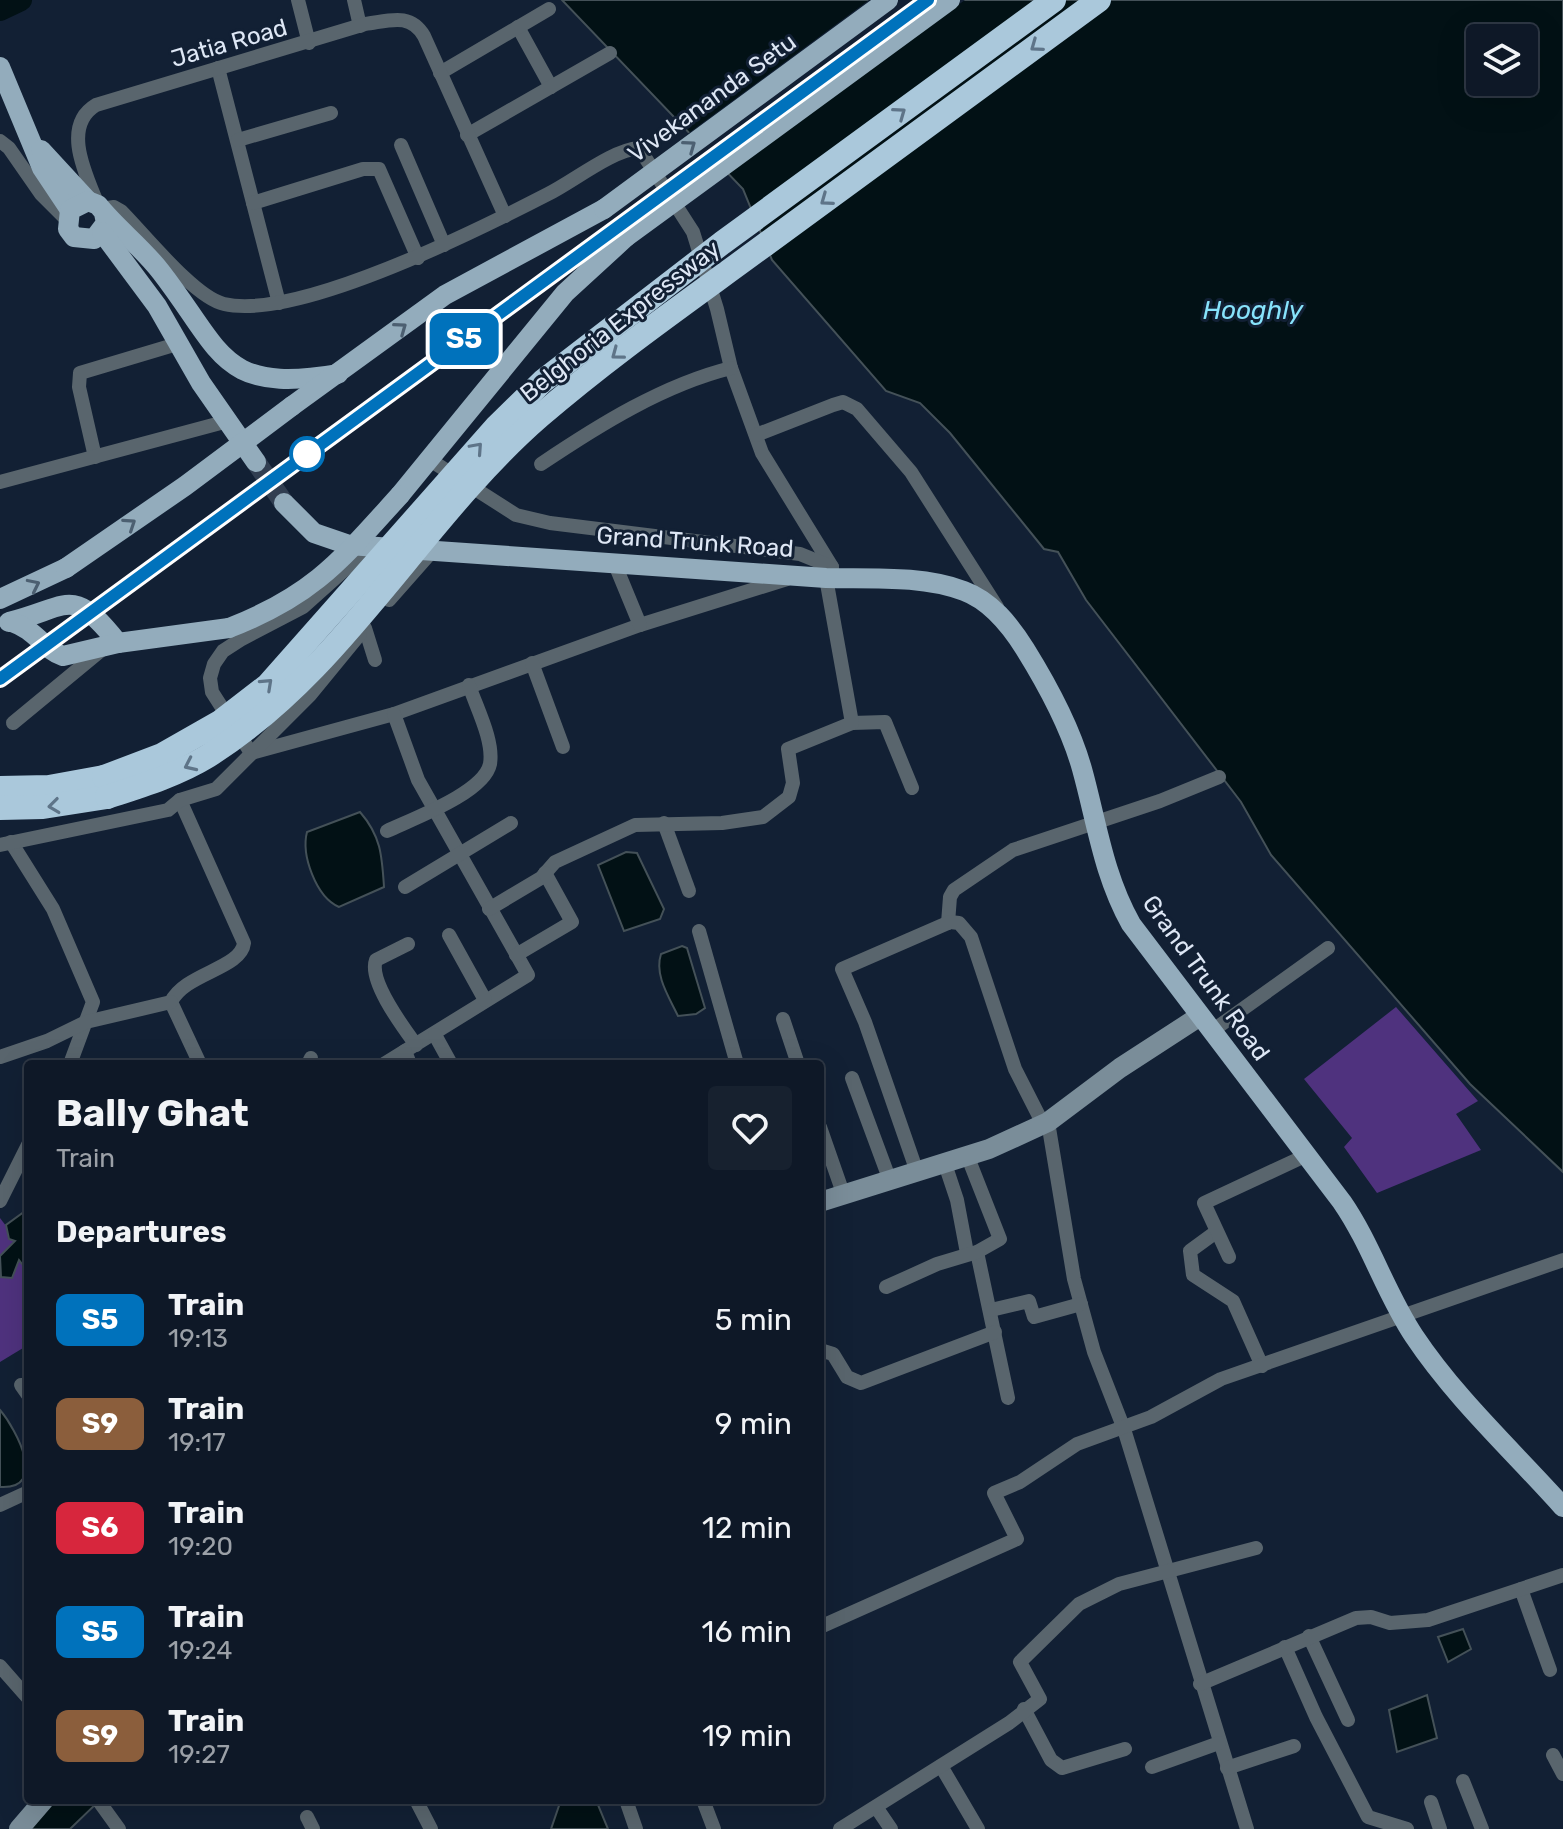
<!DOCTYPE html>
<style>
body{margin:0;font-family:Rubik,sans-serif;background:#17212f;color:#f1f3f6;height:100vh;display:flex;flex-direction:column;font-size:30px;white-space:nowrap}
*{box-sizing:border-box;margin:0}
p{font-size:26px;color:#9ba0a7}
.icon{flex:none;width:44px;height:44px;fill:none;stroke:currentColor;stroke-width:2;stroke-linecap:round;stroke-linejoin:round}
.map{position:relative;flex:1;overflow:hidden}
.side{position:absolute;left:24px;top:1060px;width:800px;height:744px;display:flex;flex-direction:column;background:#0e1827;border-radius:8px;box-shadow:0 8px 32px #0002,0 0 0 2px #2e3744}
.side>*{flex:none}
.badge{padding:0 16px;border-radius:12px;font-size:28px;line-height:52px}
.controls{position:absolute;left:1466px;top:24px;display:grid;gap:16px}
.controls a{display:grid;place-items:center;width:72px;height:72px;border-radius:8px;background:#0e1827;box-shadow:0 8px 32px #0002,0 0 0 2px #2e3744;font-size:40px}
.map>.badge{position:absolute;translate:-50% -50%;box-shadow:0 0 0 4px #fff}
h2{padding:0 32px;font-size:30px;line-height:72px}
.round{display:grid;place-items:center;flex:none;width:84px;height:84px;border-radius:8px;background:#17212f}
.summary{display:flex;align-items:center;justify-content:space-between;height:136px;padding:0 32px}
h1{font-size:38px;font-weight:700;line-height:60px}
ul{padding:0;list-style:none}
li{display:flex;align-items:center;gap:24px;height:104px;padding:0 32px}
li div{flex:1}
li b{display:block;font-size:30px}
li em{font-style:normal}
li .badge{min-width:88px;font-weight:700;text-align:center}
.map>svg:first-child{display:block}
.green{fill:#4f327e}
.water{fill:#021115;stroke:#445158;stroke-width:2;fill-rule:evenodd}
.pier{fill:#122034}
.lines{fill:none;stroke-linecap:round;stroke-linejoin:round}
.river{stroke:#021115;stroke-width:22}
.primary-tunnel{stroke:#313e51;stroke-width:20;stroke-dasharray:20 10;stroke-linecap:butt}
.street{stroke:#59656d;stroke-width:14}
.secondary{stroke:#7a8d99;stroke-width:20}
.primary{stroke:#93acbc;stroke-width:20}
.highway{stroke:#aac8db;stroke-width:24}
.rail-casing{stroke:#b2bccc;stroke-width:7}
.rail{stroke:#122034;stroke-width:4;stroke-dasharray:12;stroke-linecap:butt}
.primary-bridge{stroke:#93acbc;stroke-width:20}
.highway-bridge{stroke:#aac8db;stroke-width:24}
.oneway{stroke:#5e7488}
.oneway2{stroke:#4c5f71}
.line-casing{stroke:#fff;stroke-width:18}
.line{stroke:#0072bc;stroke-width:12}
.stop-dot{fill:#fff;stroke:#0072bc;stroke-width:4}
.labels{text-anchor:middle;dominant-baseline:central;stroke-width:6;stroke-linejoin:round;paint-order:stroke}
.street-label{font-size:24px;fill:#dee7f5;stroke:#122034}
.water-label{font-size:26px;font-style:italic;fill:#87e3fb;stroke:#122034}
</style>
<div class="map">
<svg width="1563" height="1829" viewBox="0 0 1563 1829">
<rect width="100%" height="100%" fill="#122034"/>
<!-- green -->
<g class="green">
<polygon points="1396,1007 1478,1101 1456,1114 1481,1150 1377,1193 1344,1147 1352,1138 1304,1079"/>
<polygon points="0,1218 28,1255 28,1345 0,1362"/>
</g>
<!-- water -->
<g class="water">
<path d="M562 0H1563V1172L1470 1084 1271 855 1241 802 1086 600 1058 552 1044 549 950 433 920 403 886 391 772 260 743 189ZM1480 38H1524V82H1480Z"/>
<path d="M360 812C381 836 382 856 384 887L339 907C316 897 301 855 307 832Z"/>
<polygon points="626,852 637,853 664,909 660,919 624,931 598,865"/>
<path d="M682 946 687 948 705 1008 696 1014 678 1016C669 997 654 975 661 954Z"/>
<polygon points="28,1209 28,1272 19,1260 12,1278 1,1277 0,1256 15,1241 9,1239 6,1225"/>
<path d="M0 1410C16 1429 49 1490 0 1487Z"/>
<polygon points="1463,1629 1471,1649 1448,1662 1438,1637"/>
<polygon points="1427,1695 1437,1738 1397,1752 1389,1710"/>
<polygon points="51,1800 95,1800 98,1802 70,1829 26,1829"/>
<polygon points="561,1800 596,1800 608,1829 551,1829"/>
</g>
<!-- pier -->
<polygon class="pier" points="869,0 965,0 725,176 686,135"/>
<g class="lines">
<!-- river -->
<polyline class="river" points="0,10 21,0"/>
<!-- primary-tunnel -->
<polyline class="primary-tunnel" points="256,462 284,503"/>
<!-- street -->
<g class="street">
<polyline points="298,0 309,43"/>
<polyline points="354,0 360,26"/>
<polyline points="518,27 551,87"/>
<polyline points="218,68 279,303"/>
<polyline points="440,73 549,9"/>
<polyline points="467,135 610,53"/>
<polyline points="238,140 331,113"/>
<polyline points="0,141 9,148 41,194 66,219"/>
<polyline points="401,145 444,245"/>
<polyline points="253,203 363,169 379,169 418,258"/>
<path d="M98 205C86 175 61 126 96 105L365 24C389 21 410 12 424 36L505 216"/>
<path d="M101 209 114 207 121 211C144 234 195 298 224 304 297 321 480 229 548 194 574 181 612 150 639 148L693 232 717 309 731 368 762 453 832 567"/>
<polyline points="756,435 833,405 843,402 857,409 911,472 997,607"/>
<polyline points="95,457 79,387 80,373 177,344"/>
<polyline points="430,460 516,515 550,523 800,554 832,567"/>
<path d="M541 464C599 425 663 385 731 368"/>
<polyline points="0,482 228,421"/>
<polyline points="370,547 303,607 240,640 223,651 214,664 210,678 212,692 251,753 394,714 640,625 787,579"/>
<polyline points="614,562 640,625"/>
<polyline points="389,600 434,549"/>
<polyline points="365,628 375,660"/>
<polyline points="532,663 563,747"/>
<polyline points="394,714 418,780 528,975 405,1051 410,1064"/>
<polyline points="13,723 105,647"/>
<polyline points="852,723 885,722 912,788"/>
<path d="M180 800 244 943C241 969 185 973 171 1002L200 1064"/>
<polyline points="664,823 689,891"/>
<path d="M387 831C412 819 484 793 490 764 494 740 476 707 469 685"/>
<polyline points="11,842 53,909 93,1002 70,1064"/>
<polyline points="0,845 168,810 180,800 216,789 310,695 360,634"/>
<polyline points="405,887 511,823"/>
<polyline points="489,909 541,878 555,862 635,825 722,823 763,817 789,797 793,783 788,749 852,723 826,578"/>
<polyline points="948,923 950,897 954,890 1013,850 1160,801 1219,777"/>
<polyline points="699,931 737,1064"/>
<polyline points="449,935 485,1000"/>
<path d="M408 944 376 960C368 981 403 1027 416 1045"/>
<polyline points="516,955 572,922 545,873"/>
<polyline points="783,1019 798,1064"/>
<polyline points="1212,1031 1328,948"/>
<polyline points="435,1035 451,1064"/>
<polyline points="0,1057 47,1041 86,1022 171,1002"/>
<polyline points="308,1064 311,1058"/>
<polyline points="384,1064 405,1051"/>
<polyline points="852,1078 889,1178"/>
<polyline points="1048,1122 1074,1279 1094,1352 1124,1429 1247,1829"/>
<polyline points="820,1127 843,1193"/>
<polyline points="944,1161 957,1200 967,1253"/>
<polyline points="916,1169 865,1022 842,969 950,922 959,923 971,937 1015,1069 1043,1124"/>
<polyline points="0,1201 28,1145"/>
<polyline points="1216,1232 1190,1251 1193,1275 1233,1301 1262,1366"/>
<polyline points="977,1252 1008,1398"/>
<polyline points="1229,1257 1204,1203 1307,1155"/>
<polyline points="886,1287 937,1264 977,1252 1000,1239 967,1155"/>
<polyline points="991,1310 1029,1301 1034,1317 1081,1304"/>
<polyline points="820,1350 833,1354 847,1377 861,1383 995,1332"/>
<polyline points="21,1385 28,1395"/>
<polyline points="0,1505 28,1492"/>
<polyline points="1521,1589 1550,1670"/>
<polyline points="820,1627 1017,1539 994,1493 1020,1482 1077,1444 1151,1417 1221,1379 1563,1260"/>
<polyline points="1309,1636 1348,1720"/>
<polyline points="1285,1647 1316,1717 1368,1817 1407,1829"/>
<polyline points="0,1666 28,1698"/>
<polyline points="1200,1684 1356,1618 1371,1617 1390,1623 1428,1620 1563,1575"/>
<polyline points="1024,1709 1051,1760 1062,1768 1125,1749"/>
<polyline points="1553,1755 1563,1774"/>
<polyline points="941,1766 978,1829"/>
<polyline points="1152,1767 1219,1743"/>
<polyline points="1227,1768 1294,1746"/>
<polyline points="1463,1781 1482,1829"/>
<polyline points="98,1800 119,1829"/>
<polyline points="416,1800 431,1829"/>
<polyline points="626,1800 636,1829"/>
<polyline points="703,1800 714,1829"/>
<polyline points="1431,1802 1440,1829"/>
<polyline points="876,1807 891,1829"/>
<polyline points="307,1817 313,1829"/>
<polyline points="840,1829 1009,1723 1040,1699 1020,1662 1079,1604 1119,1584 1256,1548"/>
</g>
<!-- secondary -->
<g class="secondary">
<polyline points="820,1202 989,1149 1048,1122 1120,1068 1200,1016"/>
<polyline points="19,1829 44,1800"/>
</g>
<!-- primary -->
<g class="primary">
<polyline points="0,67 42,168 70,210"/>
<polyline points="41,150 88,201"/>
<path d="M104 213 106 223 94 239 74 237 68 229 70 210 88 201 98 205C117 229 142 247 161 272 223 352 220 394 338 374"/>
<polyline points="102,232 157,306 201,383 256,462"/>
<polyline points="292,406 445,295 604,209"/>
<polyline points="400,495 565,293 626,237"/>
<path d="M284 503 314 533 349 545 826 578C870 579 922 575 964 591 991 601 1010 625 1025 649 1048 686 1070 726 1082 769 1097 823 1103 874 1131 924L1342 1202C1371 1244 1386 1294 1414 1336 1456 1399 1513 1451 1563 1507"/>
<polyline points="0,599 66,568"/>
<path d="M9 622C70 607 71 584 118 643"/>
<path d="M12 622C36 630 43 649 63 656L118 643 229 628"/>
</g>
<!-- highway -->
<g class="highway">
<polyline points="0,788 49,787 104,777"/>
<polyline points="0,808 43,807 107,797"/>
</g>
<defs>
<polyline id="rail" points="0,679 928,0"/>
</defs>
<!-- rail casing -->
<use href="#rail" class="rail-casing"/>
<!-- rail -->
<use href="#rail" class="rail"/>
<!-- primary-bridge -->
<g class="primary-bridge">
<polyline points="604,209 888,0"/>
<polyline points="626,237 950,0"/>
<polyline points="66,568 185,486 292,406"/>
<path d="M229 628C314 595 341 560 400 495"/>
</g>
<!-- highway-bridge -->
<g class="highway-bridge">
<polyline points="104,777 162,755 220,722 268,685 497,426 543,381 722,243 1054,0"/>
<path d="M107 797C141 786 177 775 208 756 345 670 420 520 540 416 612 354 690 300 766 244 877 163 988 81 1099 0"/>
</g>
</g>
<!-- one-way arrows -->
<defs><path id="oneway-chevron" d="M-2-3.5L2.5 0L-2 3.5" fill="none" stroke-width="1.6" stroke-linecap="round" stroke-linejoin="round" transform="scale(2)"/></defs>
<g class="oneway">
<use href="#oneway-chevron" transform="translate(1036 46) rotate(144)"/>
<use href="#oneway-chevron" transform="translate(900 113) rotate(-36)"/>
<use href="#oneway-chevron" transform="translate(826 200) rotate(144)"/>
<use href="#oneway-chevron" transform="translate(617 354) rotate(143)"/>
<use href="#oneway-chevron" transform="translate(477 448) rotate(-48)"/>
<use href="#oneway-chevron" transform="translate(267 684) rotate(-43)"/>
<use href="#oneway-chevron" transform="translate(190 765) rotate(155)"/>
<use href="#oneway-chevron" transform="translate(54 806) rotate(173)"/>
</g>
<g class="oneway2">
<use href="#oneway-chevron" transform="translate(690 146) rotate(-36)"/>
<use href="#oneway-chevron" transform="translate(401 328) rotate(-36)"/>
<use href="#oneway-chevron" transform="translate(130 524) rotate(-34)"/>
<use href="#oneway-chevron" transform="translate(34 585) rotate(-26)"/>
</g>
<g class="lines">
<defs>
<polyline id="line" points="0,679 928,0"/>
</defs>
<!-- line casing -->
<use href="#line" class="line-casing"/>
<!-- line -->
<use href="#line" class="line"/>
</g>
<!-- markers -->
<circle class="stop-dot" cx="307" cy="454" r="16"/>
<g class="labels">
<!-- street labels -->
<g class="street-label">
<text transform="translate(229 43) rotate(-16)">Jatia Road</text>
<text transform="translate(712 98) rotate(-36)">Vivekananda Setu</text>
<text transform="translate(620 321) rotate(-38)">Belghoria Expressway</text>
<text transform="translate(695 542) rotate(4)">Grand Trunk Road</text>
<text transform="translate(1206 978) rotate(54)">Grand Trunk Road</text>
</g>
<!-- water labels -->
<g class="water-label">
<text x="1253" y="310">Hooghly</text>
</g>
</g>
</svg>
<div class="controls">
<a><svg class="icon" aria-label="layers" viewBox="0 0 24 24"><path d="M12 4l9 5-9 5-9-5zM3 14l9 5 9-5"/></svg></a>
</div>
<b class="badge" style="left:464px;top:339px;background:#0072bc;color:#fff">S5</b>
<section class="side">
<div class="summary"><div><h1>Bally Ghat</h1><p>Train</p></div><a class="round"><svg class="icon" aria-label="heart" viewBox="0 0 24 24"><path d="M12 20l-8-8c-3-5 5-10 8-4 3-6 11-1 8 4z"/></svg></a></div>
<h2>Departures</h2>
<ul>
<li><span class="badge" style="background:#0072bc;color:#fff">S5</span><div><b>Train</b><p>19:13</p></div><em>5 min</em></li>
<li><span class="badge" style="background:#8b5e3c;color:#fff">S9</span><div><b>Train</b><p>19:17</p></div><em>9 min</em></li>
<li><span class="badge" style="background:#d7263d;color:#fff">S6</span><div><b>Train</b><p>19:20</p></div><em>12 min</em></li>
<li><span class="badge" style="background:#0072bc;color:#fff">S5</span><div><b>Train</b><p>19:24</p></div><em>16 min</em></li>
<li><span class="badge" style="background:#8b5e3c;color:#fff">S9</span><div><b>Train</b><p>19:27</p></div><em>19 min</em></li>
</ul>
</section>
</div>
